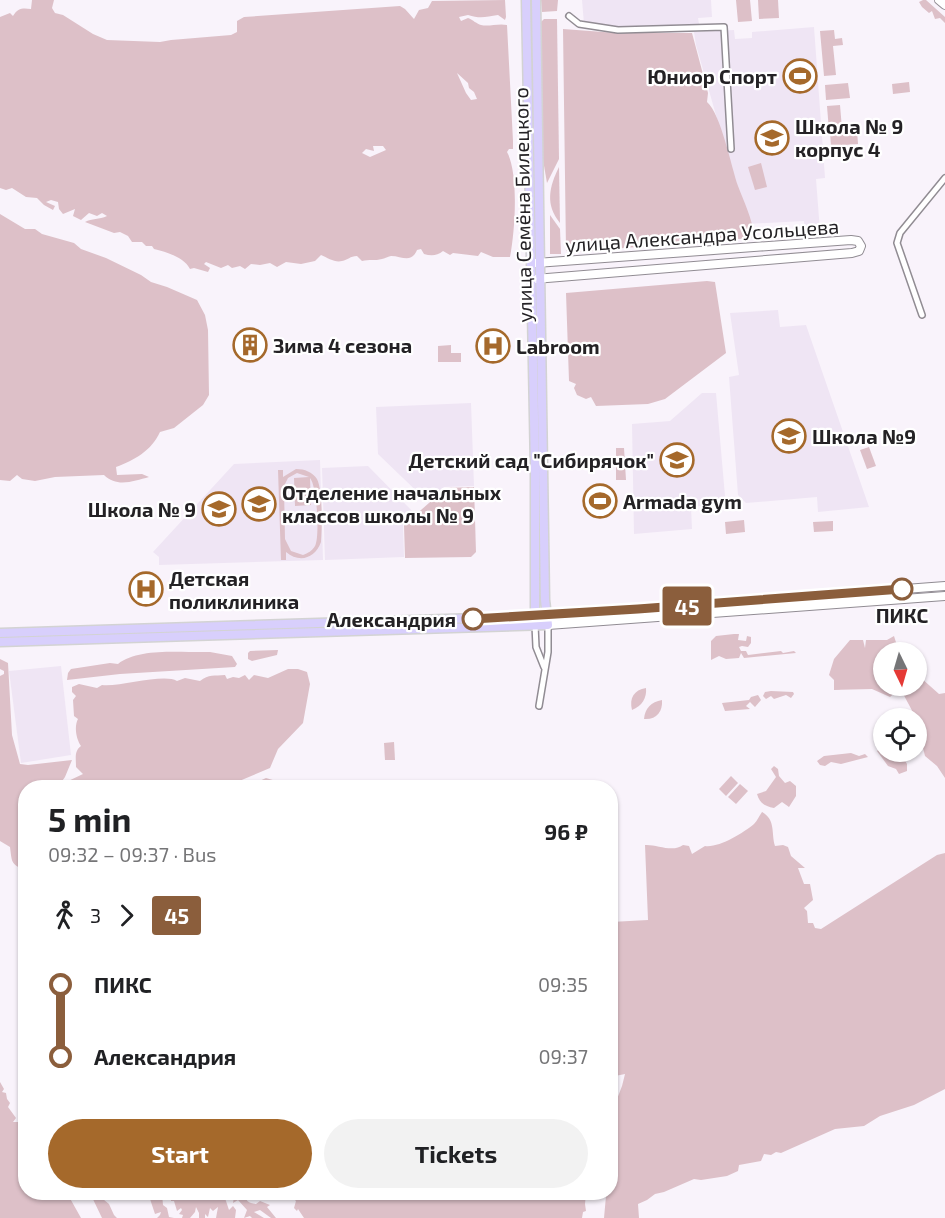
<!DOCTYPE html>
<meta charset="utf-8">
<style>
body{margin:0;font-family:"Exo 2",sans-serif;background:#f2f2f2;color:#202124;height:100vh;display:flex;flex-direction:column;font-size:22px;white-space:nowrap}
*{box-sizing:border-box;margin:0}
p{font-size:20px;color:#757577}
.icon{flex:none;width:33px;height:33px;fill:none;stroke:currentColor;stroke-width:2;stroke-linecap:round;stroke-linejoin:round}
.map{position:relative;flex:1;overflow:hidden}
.panel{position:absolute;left:18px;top:780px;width:600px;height:420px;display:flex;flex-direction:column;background:#fff;border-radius:24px;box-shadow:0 2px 4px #0004}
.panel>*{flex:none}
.badge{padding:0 12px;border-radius:4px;font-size:21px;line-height:39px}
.needle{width:39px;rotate:175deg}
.controls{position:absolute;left:873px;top:642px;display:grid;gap:12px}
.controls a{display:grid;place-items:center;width:54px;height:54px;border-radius:50%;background:#fff;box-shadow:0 2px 4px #0004;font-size:30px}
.map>.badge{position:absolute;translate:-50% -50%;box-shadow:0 0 0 3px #fff}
.legs{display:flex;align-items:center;gap:9px;height:66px;padding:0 30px;font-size:20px}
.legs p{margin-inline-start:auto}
.head{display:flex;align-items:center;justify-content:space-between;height:102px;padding:0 30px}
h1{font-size:33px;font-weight:700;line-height:45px}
.button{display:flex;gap:12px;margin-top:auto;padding:12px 30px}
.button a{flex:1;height:69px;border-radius:36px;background:#a5692b;color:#fff;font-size:24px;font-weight:700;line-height:69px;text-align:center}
.button a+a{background:#f2f2f2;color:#202124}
ul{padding:0 30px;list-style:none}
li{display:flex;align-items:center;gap:21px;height:72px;font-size:22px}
li i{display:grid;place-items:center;width:9px;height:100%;margin:0 8px;background:currentColor}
li i::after{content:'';width:15px;height:15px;margin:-8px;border:4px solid;border-radius:50%;background:#fff}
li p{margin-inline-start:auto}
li:first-child i{background:linear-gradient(#0000 50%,currentColor 0)}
li:last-child i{background:linear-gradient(currentColor 50%,#0000 0)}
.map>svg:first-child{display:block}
.built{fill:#efe5f4}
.green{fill:#ddc0c8;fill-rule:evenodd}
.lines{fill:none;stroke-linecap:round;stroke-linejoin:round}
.street-casing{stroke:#918c93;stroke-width:8}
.secondary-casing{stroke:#918c93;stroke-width:10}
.primary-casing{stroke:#d3d3d3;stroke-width:11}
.street{stroke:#fff;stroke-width:5}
.secondary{stroke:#fff;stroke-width:8}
.primary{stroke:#d8cffc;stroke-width:8}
.line-1-casing{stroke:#fff;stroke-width:14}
.line-1{stroke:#8b5e3c;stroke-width:9}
.stop-1-dot{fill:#fff;stroke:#8b5e3c;stroke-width:3}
.labels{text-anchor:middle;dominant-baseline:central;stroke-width:4.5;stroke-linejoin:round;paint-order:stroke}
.poi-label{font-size:20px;font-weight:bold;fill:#242225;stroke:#fff;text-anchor:start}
.street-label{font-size:20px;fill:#242225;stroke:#fff}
.stop-label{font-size:20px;font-weight:bold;fill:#242225;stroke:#fff}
</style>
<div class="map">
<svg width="945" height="1218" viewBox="0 0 945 1218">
<rect width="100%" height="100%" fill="#f9f3fb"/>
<!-- built -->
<g class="built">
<polygon points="582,0 711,0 712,17 698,18 699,24 696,24 616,27 584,24"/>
<polygon points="814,27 825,178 816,179 820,231 805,233 804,221 747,224 696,45 694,32 734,30 735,39 752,38 752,32"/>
<polygon points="778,310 780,327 806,325 869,507 818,512 817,497 746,503 738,495 729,377 739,375 730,313"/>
<polygon points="702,393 716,393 725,496 718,504 691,507 692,529 634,534 632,424 670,421"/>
<polygon points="471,403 474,486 444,487 428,502 378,454 376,407"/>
<polygon points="320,460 323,560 159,565 159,557 153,552 234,464"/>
<polygon points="368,466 415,514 403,525 404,557 325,560 322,468"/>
<polygon points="61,666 71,755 21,763 9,671"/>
</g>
<!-- green -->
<g class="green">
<path d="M32 0H54L52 8 55 13 63 15 93 34 107 40 160 42 171 40 231 35 237 32V21L244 17 400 6 405 9 414 19 419 10 428 8 432 1 505 0 506 17 505 20 498 15C486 17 480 19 468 15L459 17 461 21 468 18C473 20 477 24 481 25 489 27 498 23 507 25L513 141V149H509L507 152C519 174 515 232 510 257H493L481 252 478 256 453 253 450 255 443 251C437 256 431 256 424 254L421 249 417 250C411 264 402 256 391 256 389 256 384 259 382 259 375 261 369 259 362 261L357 256C350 256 348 260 342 261 335 263 328 258 321 255L315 261 301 264 286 262 277 267 270 263 260 265 251 264 245 269 240 266 232 268 228 265 221 268 206 262 204 264 210 268 208 272 194 268 190 269C184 257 166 252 154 249L152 246H146L142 242H132L128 236 120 232 114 233 85 222C92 218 99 220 107 216L102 213 97 216 89 213 81 220 73 216 75 209 63 214 59 209 58 202 51 200 46 202 55 206 53 210 44 205 37 198 26 197 12 188 6 190 0 188V17L10 13 13 16C18 8 22 8 31 9ZM457 73 468 83 469 88 474 92 477 99 471 100 466 93ZM373 146H383L386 150 370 157 362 153 366 149 374 151Z"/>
<polygon points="541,0 558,0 557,11 542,12"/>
<polygon points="736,0 750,0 752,21 738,22"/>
<polygon points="758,0 778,0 779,18 759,19"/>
<polygon points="923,0 926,0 945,17 945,23 940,18 935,19 932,11 929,13 922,7 919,2"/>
<polygon points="544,19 557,19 559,159 547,183 542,154 541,22"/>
<path d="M563 29 617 33H692L708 93 707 102C721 114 731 166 738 186 744 202 752 218 754 235L751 238 574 252 566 251Z"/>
<polygon points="834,30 835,39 842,38 843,45 833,46 836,75 824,76 820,31"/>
<polygon points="909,82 910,92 893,94 892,84"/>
<polygon points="848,83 850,98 826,100 825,85"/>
<polygon points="840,105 842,129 829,131 827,106"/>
<polygon points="857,130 858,144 831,146 830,132"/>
<polygon points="761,163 767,187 755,190 748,167"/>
<path d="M559 167 560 223C545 205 549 187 559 167Z"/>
<path d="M0 214 25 229H35L42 234 74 243 81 249 106 258 141 275 151 282 167 287 197 300 205 315 208 330 209 395 203 405 174 428 160 432C151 451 135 460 116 467L117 475 142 474 149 477C134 481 117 488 104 475L55 477 35 481 22 479 17 475 10 481 0 480Z"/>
<polygon points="550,215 560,229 561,254 550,254"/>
<polygon points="707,281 715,282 726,353 665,399 648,404 596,406 591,397 586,399 577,395 574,388 576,384 569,381 566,293"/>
<polygon points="451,345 451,353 461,353 461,362 438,362 438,346"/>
<polygon points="869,447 876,466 867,469 860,450"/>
<polygon points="616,448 624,448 626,480 616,480"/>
<path d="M296 469C305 469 312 472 317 479 323 491 322 529 321 542 315 559 299 563 286 552V560H281L278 470H283V477ZM297 473 309 477 294 478 295 506 311 505 310 478C317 486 320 537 315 546 312 551 308 553 303 555L291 551 285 539 284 486 288 478Z"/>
<polygon points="474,487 476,552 471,557 405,558 404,525 446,488"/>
<polygon points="744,520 745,532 726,534 725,522"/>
<polygon points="833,521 833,531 814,532 813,522"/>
<polygon points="734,634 739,634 738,640 746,641 747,636 751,637 751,643 748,647 742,646 739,647 741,651 746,651 748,655 781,651 783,653 794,651 796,653 744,658 741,653 739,658 726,659 719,656 711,660 711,641 716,636"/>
<polygon points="894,636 899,652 884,652 884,686 916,686 917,679 921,678 939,694 945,693 945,778 937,766 925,756 923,748 917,744 916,718 900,688 890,697 872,689 830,690 834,690 834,680 829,675 834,659 850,640 863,640 865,648 866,640 887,640"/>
<polygon points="278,650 277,655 252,661 248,659 248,653 250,651"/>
<path d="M210 652 232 656 237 664 235 667 120 674 67 680 68 673 71 669 110 663 118 664C139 647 183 653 210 652Z"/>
<path d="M0 659 8 663 12 735 20 764 28 765 72 760 65 777 60 784 42 782 39 787 26 788 25 870C11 864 12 863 10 847L0 841V676L4 674V671L0 669Z"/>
<path d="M288 669H298L307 672 310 684 303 723 278 749 270 768 225 787H63L64 783 83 774 76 767C76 758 74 751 81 746 76 739 74 726 78 719L74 716 73 700 76 696 72 692V687L79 684 97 688 102 685C121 687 164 673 177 681L185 678 200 681C209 674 214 676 225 675L227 679 233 677 239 678 245 675 249 680 254 675 268 678Z"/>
<path d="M646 688C647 698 642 706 632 710 629 698 634 690 646 688Z"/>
<polygon points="771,691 793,692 794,694 791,698 786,695 774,699 771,696 766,699 763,696 765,692"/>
<polygon points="758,695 761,700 755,707 750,702 746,706 750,709 725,711 722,703 749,700 751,697"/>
<path d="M662 700C663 712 656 720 644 719 645 708 651 702 662 700Z"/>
<polygon points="394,742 395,760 385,760 384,743"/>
<polygon points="883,745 884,752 905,752 903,757 907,764 907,771 899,774 896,769 888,766 877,751"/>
<polygon points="851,753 859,756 865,754 868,757 841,764 831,762 825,766 820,765 817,761 824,756"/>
<path d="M774 766 778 769 779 776 785 783 790 781 796 786V796L789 807 782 802 774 808C765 806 760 804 757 794L766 791 776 777 771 769Z"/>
<polygon points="731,776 738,783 726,796 719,789"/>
<polygon points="266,778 276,781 283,787 246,787"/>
<polygon points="740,784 748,791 736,804 728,797"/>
<path d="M762 812C776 820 771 833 775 846L783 845 788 847 791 856 805 868H798L804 884H810L813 900 804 908 807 911 808 923H813L815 928 821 929 937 855 945 853V1089L914 1105 880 1116 864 1126 835 1129 781 1153 776 1152 771 1155 764 1154 761 1161 739 1165 738 1171 727 1176 701 1180 694 1179 664 1192 655 1194 647 1200 638 1204 639 1218H604L606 1196 612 1191 610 1190 611 1115 622 1086 625 1074 615 1076 611 1072V922L648 920 645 845C656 844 673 853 683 845L689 846 692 854 705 846C719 848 743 833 754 824 757 821 759 816 762 812Z"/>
<polygon points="0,1082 4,1089 2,1092 6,1093 7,1099 10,1103 8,1107 16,1118 13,1122 18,1122 25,1130 26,1192 67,1193 81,1218 0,1218"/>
<polygon points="189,1192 228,1193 225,1198 229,1210 233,1206 236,1210 235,1218 216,1218 218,1207 213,1211 210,1208 208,1217 205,1214 205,1218 199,1218 199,1213 196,1207 195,1212 190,1218 182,1218 183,1215 179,1214 182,1210 181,1208 177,1211 174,1201 171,1201 171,1193 182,1193 184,1195"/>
<polygon points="90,1193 99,1193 98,1195 109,1204 114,1215 117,1218 102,1218"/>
<polygon points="148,1193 152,1198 157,1199 160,1196 157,1193 162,1194 163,1205 167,1208 169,1217 174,1218 157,1218 160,1215 161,1212 155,1214"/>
<path d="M238 1193H244C246 1201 248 1203 256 1204L260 1201 270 1205 267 1207 276 1218H271L260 1210 254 1212 264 1218H252L250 1216 244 1218 247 1210 238 1200 233 1203 234 1196Z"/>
<polygon points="279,1193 586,1193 585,1204 586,1211 583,1212 582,1218 304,1218 298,1209 297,1211 294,1208 296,1201 290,1195 284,1196"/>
</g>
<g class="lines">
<defs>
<g id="street">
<polyline points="569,16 579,24 618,30 724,27 731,149"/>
<polyline points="922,315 897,243 900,233 945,178"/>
<polyline points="535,625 536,647 544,667"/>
<polyline points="539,706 548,652 548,625"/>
</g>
<g id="secondary">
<polyline points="939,0 945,5"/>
<polyline points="535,279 852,253 859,251 861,246 858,241 851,240 536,263"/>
<polyline points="547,616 945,586"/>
<polyline points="548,625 945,596"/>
</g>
<g id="primary">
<polyline points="526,0 535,470 535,625"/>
<polyline points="0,633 540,616"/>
<polyline points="0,642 548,625 545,600 536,0"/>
</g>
</defs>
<!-- street casing -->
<use href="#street" class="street-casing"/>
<!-- secondary casing -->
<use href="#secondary" class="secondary-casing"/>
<!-- primary casing -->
<use href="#primary" class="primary-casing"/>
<!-- street -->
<use href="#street" class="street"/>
<!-- secondary -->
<use href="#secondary" class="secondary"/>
<!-- primary -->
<use href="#primary" class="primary"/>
</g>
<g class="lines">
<defs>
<polyline id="line-1" points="473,619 638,609 902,589"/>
</defs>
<!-- line-1 casing -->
<use href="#line-1" class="line-1-casing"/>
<!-- line-1 -->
<use href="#line-1" class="line-1"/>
</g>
<!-- icons -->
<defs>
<symbol id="stadium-ring" viewBox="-11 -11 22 22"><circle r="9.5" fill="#fff" stroke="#a5692b" stroke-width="1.5"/><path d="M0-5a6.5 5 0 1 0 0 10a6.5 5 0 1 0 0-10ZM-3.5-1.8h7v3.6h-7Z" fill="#a5692b"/></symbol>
<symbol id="school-ring" viewBox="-11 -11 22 22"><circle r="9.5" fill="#fff" stroke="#a5692b" stroke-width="1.5"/><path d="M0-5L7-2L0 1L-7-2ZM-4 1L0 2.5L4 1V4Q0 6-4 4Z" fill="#a5692b"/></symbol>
<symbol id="building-ring" viewBox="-11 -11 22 22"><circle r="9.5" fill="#fff" stroke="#a5692b" stroke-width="1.5"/><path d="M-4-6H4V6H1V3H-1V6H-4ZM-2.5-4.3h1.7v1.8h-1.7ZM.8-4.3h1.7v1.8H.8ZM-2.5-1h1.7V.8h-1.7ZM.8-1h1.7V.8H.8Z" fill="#a5692b"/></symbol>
<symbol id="hospital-ring" viewBox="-11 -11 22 22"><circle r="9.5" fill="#fff" stroke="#a5692b" stroke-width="1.5"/><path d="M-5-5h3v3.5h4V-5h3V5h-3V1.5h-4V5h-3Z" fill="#a5692b"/></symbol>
</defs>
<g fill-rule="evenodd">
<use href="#stadium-ring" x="781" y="57" width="38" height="38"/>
<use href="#school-ring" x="753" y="119" width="38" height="38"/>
<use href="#building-ring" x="231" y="326" width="38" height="38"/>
<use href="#hospital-ring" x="474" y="327" width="38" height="38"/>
<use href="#school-ring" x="770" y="417" width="38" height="38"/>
<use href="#school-ring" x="658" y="441" width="38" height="38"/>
<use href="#stadium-ring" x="581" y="482" width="38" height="38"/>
<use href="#school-ring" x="240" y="485" width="38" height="38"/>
<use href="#school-ring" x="200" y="490" width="38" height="38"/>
<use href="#hospital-ring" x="127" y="570" width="38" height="38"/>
</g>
<!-- markers -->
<g class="stop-1-dot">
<circle cx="902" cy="589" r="10"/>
<circle cx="473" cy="619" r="10"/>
</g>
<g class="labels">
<!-- poi labels -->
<g class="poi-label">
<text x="777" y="76" text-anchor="end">Юниор Спорт</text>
<text x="795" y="126">Школа № 9<tspan x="795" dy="23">корпус 4</tspan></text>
<text x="273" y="345">Зима 4 сезона</text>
<text x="516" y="346">Labroom</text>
<text x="812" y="436">Школа №9</text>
<text x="654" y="460" text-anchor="end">Детский сад "Сибирячок"</text>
<text x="282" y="492">Отделение начальных<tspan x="282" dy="23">классов школы № 9</tspan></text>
<text x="623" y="501">Armada gym</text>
<text x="196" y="509" text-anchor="end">Школа № 9</text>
<text x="169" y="578">Детская<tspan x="169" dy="23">поликлиника</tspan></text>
</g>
<!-- street labels -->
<g class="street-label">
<text transform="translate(522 205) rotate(-91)">улица Семёна Билецкого</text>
<text transform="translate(702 235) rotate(-4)">улица Александра Усольцева</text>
</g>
<!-- stop labels -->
<g class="stop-label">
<text x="902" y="615">ПИКС</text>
<text x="456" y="619" text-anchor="end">Александрия</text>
</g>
</g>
</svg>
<div class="controls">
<a><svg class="needle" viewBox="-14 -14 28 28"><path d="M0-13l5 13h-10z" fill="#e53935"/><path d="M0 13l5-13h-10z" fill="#757577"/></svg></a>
<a><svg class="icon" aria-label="locate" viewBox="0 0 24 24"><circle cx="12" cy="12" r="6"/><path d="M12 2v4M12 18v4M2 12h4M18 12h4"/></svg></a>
</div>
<b class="badge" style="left:687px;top:606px;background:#8b5e3c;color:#fff">45</b>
<section class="panel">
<div class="head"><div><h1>5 min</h1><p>09:32 – 09:37 · Bus</p></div><b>96 ₽</b></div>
<div class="legs"><svg class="icon" aria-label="walk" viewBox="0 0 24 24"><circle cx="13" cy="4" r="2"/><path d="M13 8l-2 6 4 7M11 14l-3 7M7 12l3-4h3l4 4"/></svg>3<svg class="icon" aria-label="forward" viewBox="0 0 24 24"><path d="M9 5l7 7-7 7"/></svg><b class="badge" style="background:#8b5e3c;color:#fff">45</b></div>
<ul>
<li><i style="color:#8b5e3c"></i><b>ПИКС</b><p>09:35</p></li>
<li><i style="color:#8b5e3c"></i><b>Александрия</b><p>09:37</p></li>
</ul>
<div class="button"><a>Start</a><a>Tickets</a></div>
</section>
</div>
